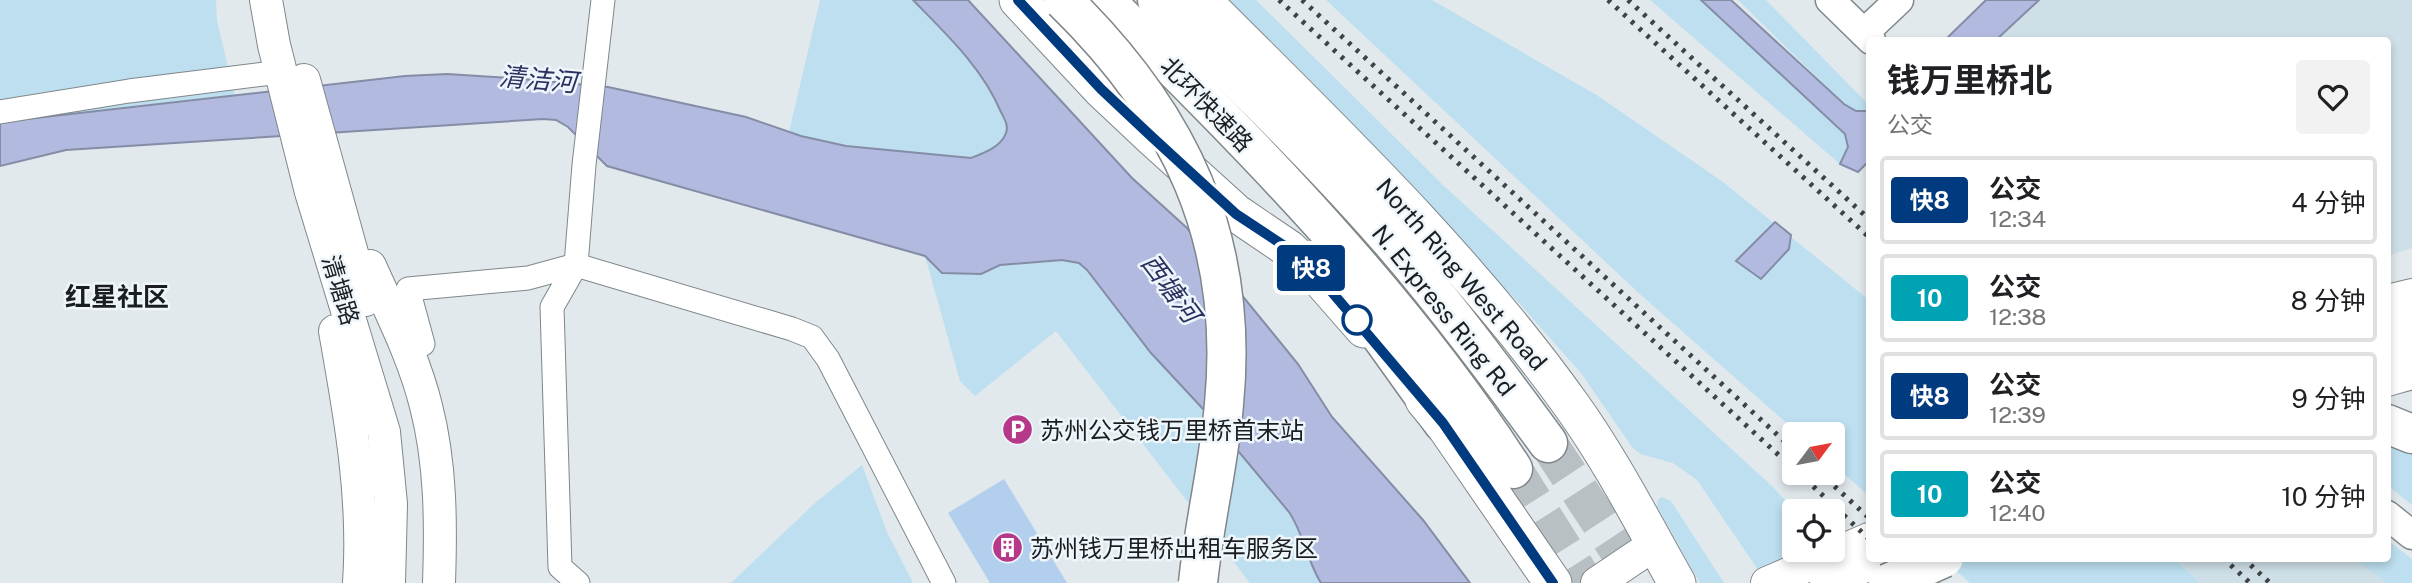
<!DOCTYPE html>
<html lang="zh">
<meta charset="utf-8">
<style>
body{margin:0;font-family:"Public Sans","Noto Sans SC",sans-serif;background:#f2f2f2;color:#202124;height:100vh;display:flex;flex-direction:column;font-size:26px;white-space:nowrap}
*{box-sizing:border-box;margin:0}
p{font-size:23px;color:#757577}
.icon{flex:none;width:38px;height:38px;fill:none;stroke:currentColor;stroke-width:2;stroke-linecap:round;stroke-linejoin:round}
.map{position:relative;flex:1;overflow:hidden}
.details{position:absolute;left:1866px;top:37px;width:525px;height:525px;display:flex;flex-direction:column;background:#fff;border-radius:7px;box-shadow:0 4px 10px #0003}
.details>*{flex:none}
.badge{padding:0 14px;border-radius:5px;font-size:24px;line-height:46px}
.needle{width:46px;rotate:58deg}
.buttons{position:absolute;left:1782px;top:422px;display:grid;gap:14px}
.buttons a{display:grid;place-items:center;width:63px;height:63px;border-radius:7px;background:#fff;box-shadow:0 4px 10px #0003;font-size:35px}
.map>.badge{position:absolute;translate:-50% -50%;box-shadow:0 0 0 4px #fff}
.round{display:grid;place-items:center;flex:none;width:74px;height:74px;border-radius:7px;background:#f2f2f2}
.head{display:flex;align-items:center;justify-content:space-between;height:119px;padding:0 21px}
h1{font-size:33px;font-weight:700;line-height:52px}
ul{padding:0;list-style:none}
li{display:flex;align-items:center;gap:21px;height:88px;margin:0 14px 10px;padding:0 7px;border:4px solid #e0e0e0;border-radius:7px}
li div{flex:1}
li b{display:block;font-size:26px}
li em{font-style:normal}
li .badge{min-width:77px;font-weight:700;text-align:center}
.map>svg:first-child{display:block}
.built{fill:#cedfe7}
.green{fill:#bddfef}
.water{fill:#b2bbdf;stroke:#858ca6;stroke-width:2}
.building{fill:#b3cfee}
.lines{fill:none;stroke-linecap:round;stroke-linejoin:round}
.trunk-tunnel{stroke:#b9c0c4;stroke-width:38;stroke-dasharray:38 19;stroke-linecap:butt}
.minor-casing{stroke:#7f878b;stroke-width:25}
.tertiary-casing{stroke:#7f878b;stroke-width:31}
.secondary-casing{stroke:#7f878b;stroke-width:34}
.primary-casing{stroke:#7f878b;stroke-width:39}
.trunk-casing{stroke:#7f878b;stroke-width:41}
.minor{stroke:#fff;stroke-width:23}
.tertiary{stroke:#fff;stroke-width:28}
.secondary{stroke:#fff;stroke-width:32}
.primary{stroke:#fff;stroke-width:37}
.trunk{stroke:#fff;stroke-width:38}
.rail{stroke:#3f4345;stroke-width:5;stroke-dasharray:3.5 7;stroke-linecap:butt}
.trunk-bridge-casing{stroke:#7f878b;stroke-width:41;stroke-linecap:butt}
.trunk-bridge{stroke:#fff;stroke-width:38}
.line-casing{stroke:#fff;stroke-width:16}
.line{stroke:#003b80;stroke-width:10}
.stop-dot{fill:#fff;stroke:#003b80;stroke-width:3.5}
.labels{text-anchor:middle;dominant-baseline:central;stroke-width:5;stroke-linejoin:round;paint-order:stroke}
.street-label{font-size:24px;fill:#1b1e20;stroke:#eef6fb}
.poi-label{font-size:24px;fill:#1b1e20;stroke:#eef6fb;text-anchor:start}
.water-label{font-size:26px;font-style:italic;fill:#2b3261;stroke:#eef6fb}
.neighbourhood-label{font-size:26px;font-weight:bold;fill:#1b1e20;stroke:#eef6fb}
</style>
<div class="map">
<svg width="2412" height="583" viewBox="0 0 2412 583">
<rect width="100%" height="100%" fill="#e1e9ed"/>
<!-- built -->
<g class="built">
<polygon points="2039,0 2412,0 2412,248 2387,256 2387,40 1996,40"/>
<polygon points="2387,540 2412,559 2412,583 2200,583 2179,562 2183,558 2387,558"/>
</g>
<!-- green -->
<g class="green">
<polygon points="0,0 216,0 217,21 235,96 0,122"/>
<path d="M820 0H913C946 34 982 67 1001 112 1004 118 1009 126 1006 133 1001 147 984 153 971 158L846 146 789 132Z"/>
<polygon points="1217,0 1256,0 1444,186 1773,487 1795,511 1794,550 1830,550 1859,583 1767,583 1697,480 1673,463 1640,454 1632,447 1581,373 1519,303"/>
<polygon points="1326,0 1432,0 1598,96 1723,182 1869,300 1869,496 1832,463 1832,434 1799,434 1642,296"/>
<path d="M1650 0H1701L1845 134C1850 145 1849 155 1840 164Z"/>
<polygon points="1738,0 1766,0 1869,105 1869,111 1856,111 1844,104"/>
<path d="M925 256 942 273 981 274 1000 265 1062 260 1079 263 1087 270 1151 353 1204 410 1289 512C1304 534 1307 561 1321 583H1250L1056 331 975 396 960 381Z"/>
<polygon points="2387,433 2412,453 2412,505 2387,485"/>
<polygon points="862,465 887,532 913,583 731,583 815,503"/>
<polygon points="1662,497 1671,501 1724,583 1700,583 1657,506 1658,500"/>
<polygon points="2387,540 2412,559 2412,583 2387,583 2354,558 2387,558"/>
<polygon points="1941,558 2174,558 2200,583 1970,583"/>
</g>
<!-- water -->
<g class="water">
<path d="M913 0H968L1132 178 1187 228 1298 364 1332 417 1423 520 1470 583H1321C1307 561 1304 534 1289 512L1204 410 1151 353 1087 270 1079 263 1062 260 1000 265 981 274 942 273 925 256 607 166 568 127 556 120 543 119 66 150 0 166V122L405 76 447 74 512 78 608 87 746 117 801 136 846 146 971 158C984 153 1001 147 1006 133 1009 126 1004 118 1001 112 982 67 946 34 913 0Z"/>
<polygon points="1701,0 1731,0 1844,104 1856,111 1869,111 1869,161 1858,172 1840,164 1848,147 1845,134"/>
<polygon points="1986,0 2039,0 1996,40 1945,40"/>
<polygon points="1775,222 1791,235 1789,249 1761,279 1736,261"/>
</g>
<!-- building -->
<polygon class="building" points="1004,479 1067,583 990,583 948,513"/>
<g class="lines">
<!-- trunk-tunnel -->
<g class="trunk-tunnel">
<polyline points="1548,443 1640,583"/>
<polyline points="1513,469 1585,583"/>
</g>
<defs>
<g id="minor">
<polyline points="0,112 129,91 280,72"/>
<polyline points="407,348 423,344 408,289 528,278 576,265 792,329 812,337 828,359 944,583"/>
<polyline points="578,583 560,567 552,307 576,265 584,165 603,0"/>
</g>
<g id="tertiary">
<polyline points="1830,0 1871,40"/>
<polyline points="1864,33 1899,0"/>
<polyline points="2387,515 2412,535"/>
</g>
<g id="secondary">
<polyline points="266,0 274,45 311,192 384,432 391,504 389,583"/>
<polyline points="304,80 365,300"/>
<path d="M370 266C390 311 414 357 426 406 441 464 441 524 439 583"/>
<polyline points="2387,301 2412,295"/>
<polyline points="2387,328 2412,322"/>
<path d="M335 331C350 415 365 498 359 583"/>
<polyline points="2387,353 2412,346"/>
<polyline points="2387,380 2412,373"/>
<polyline points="1597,583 1655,544"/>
<polyline points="1767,583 1869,539"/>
<polyline points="1826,583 1884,558"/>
</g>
<g id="primary">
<polyline points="1018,0 1101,89 1152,137 1236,213 1289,249 1314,272 1364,329"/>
<path d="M1202 0C1331 129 1465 256 1572 406 1612 462 1643 523 1677 583"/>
<polyline points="1424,400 1443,423 1553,583"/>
</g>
<g id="trunk">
<path d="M1105 0C1252 146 1400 294 1513 469"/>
<path d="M1157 0C1237 79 1318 157 1391 241 1447 306 1498 375 1548 443"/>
<polyline points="1350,293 1443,423"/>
<polyline points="2387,424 2412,434"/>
</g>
</defs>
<!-- minor casing -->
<use href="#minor" class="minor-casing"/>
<!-- tertiary casing -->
<use href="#tertiary" class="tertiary-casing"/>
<!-- secondary casing -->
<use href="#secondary" class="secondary-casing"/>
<!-- primary casing -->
<use href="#primary" class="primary-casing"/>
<!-- trunk casing -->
<use href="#trunk" class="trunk-casing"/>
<!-- minor -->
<use href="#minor" class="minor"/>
<!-- tertiary -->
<use href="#tertiary" class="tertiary"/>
<!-- secondary -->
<use href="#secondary" class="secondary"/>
<!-- primary -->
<use href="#primary" class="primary"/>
<!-- trunk -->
<use href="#trunk" class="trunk"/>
<!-- rail -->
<g class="rail">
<polyline points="1279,0 1794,469"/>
<polyline points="1302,0 1794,450"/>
<polyline points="1608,0 1869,237"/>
<polyline points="1628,0 1869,219"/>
<polyline points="1798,472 1869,539"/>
<polyline points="1819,472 1869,518"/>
<polyline points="1890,558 1916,583"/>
<polyline points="1914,558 1941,583"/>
<polyline points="2223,558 2250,583"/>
<polyline points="2243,558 2270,583"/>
</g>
<defs>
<g id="trunk-bridge">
<path d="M1063 0C1180 114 1240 239 1224 404 1219 464 1204 523 1198 583"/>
<polyline points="1888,583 1944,558"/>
</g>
</defs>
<!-- trunk-bridge casing -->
<use href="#trunk-bridge" class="trunk-bridge-casing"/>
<!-- trunk-bridge -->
<use href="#trunk-bridge" class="trunk-bridge"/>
</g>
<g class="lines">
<defs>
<polyline id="line" points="1018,0 1101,89 1152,137 1236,214 1289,249 1314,271 1443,423 1553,583"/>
</defs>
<!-- line casing -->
<use href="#line" class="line-casing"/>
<!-- line -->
<use href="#line" class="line"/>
</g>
<!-- icons -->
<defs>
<symbol id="parking-disc" viewBox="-11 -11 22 22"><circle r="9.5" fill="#b53889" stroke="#eef6fb"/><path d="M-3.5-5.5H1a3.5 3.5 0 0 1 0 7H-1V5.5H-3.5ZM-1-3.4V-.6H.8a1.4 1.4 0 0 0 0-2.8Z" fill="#fff"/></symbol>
<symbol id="building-disc" viewBox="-11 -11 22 22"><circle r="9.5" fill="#b53889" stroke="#eef6fb"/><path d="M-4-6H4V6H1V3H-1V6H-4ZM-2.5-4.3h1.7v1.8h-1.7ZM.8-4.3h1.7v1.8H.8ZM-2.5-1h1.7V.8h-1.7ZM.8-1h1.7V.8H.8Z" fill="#fff"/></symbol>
</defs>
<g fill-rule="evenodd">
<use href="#parking-disc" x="1000" y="412" width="35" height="35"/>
<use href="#building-disc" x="990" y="530" width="35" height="35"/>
</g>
<!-- markers -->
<circle class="stop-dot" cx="1357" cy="320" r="14"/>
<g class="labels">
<!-- street labels -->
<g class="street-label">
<text transform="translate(1207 104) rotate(46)">北环快速路</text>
<text transform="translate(1462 274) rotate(49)">North Ring West Road</text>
<text transform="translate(341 290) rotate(73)">清塘路</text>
<text transform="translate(1444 310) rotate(51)">N. Express Ring Rd</text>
</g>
<!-- poi labels -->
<g class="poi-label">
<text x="1040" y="430">苏州公交钱万里桥首末站</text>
<text x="1030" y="548">苏州钱万里桥出租车服务区</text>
</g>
<!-- water labels -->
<g class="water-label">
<text transform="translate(538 79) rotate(5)">清洁河</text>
<text transform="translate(1171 288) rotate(53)">西塘河</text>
</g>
<!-- neighbourhood labels -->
<g class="neighbourhood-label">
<text x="117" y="296">红星社区</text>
</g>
</g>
</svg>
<div class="buttons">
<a><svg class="needle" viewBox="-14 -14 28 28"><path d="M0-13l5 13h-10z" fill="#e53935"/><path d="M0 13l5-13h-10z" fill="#757577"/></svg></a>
<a><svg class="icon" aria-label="locate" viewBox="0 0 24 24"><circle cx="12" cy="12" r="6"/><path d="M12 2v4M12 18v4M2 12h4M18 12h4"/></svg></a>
</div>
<b class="badge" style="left:1311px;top:268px;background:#003b80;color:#fff">快8</b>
<section class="details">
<div class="head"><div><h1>钱万里桥北</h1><p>公交</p></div><a class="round"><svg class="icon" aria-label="heart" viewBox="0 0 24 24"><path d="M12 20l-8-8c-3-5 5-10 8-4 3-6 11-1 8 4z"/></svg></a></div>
<ul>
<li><span class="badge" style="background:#003b80;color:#fff">快8</span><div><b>公交</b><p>12:34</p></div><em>4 分钟</em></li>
<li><span class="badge" style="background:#00a3b4;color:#fff">10</span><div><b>公交</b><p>12:38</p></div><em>8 分钟</em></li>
<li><span class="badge" style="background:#003b80;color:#fff">快8</span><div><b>公交</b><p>12:39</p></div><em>9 分钟</em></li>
<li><span class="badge" style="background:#00a3b4;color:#fff">10</span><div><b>公交</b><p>12:40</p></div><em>10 分钟</em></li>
</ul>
</section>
</div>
